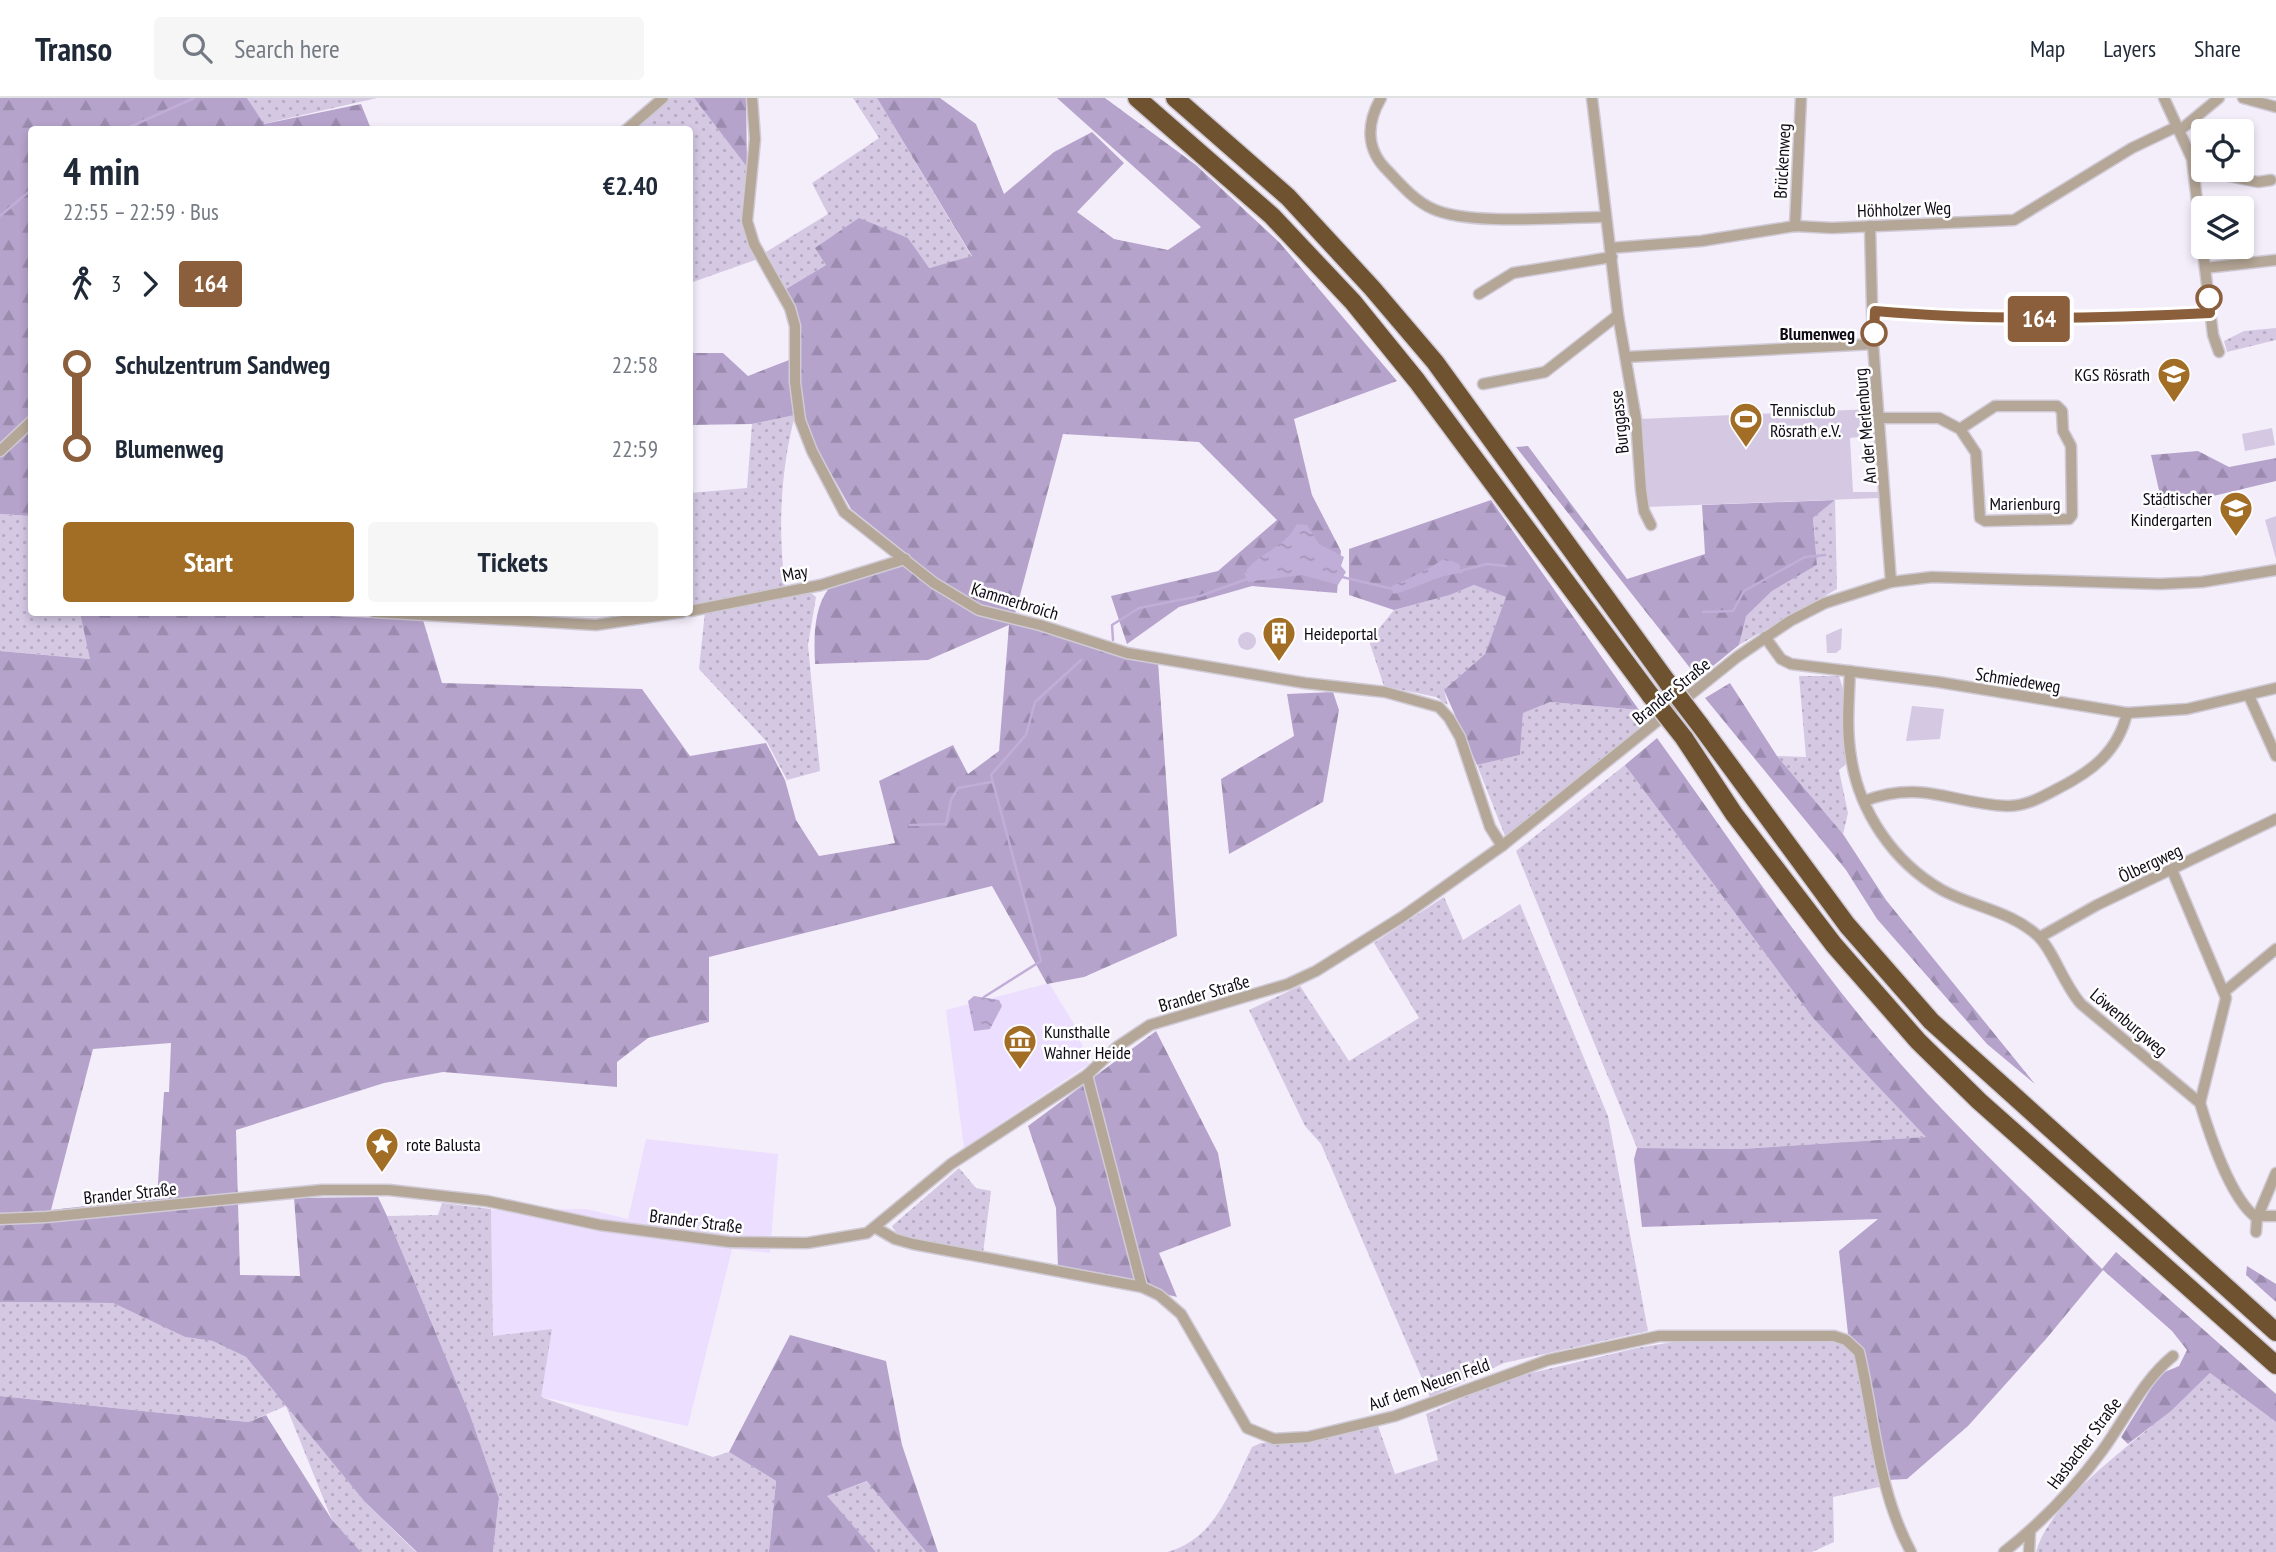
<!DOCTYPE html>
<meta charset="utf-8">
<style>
body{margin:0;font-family:"PT Sans Narrow",sans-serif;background:#f6f6f7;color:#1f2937;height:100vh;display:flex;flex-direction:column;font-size:26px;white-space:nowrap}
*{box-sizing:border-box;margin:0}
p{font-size:23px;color:#747a83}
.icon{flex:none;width:38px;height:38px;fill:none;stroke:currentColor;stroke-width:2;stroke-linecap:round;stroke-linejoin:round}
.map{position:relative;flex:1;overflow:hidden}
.drawer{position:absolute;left:28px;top:28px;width:665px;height:490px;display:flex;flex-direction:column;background:#fff;border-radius:7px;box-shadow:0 4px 10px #0003}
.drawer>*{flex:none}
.badge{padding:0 14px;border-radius:5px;font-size:24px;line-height:46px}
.controls{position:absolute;left:2191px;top:21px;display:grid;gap:14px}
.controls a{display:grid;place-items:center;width:63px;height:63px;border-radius:7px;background:#fff;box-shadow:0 4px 10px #0003;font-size:35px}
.map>.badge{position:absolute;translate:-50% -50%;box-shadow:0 0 0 4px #fff}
.legs{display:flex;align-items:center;gap:10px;height:77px;padding:0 35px;font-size:23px}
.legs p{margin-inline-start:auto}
.headline{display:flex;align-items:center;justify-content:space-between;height:119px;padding:0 35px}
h1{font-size:38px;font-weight:800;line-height:52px}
.primary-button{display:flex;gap:14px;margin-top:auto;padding:14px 35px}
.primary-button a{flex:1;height:80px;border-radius:7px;background:#a26e26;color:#fff;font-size:28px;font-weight:800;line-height:80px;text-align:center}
.primary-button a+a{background:#f6f6f7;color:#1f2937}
ul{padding:0 35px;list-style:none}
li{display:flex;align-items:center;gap:24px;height:84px;font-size:26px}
li i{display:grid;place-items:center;width:10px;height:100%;margin:0 9px;background:currentColor}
li i::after{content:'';width:18px;height:18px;margin:-9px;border:5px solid;border-radius:50%;background:#fff}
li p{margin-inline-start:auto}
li:first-child i{background:linear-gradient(#0000 50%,currentColor 0)}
li:last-child i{background:linear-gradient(currentColor 50%,#0000 0)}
header{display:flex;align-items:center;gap:42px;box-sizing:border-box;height:98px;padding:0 35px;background:#fff;border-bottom:2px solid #e0e1e3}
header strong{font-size:33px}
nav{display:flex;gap:38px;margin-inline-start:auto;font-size:24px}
.search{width:490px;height:63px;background:#f6f6f7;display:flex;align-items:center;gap:18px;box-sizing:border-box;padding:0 24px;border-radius:7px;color:#747a83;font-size:26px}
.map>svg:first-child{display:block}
.built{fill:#ecdefe}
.grass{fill:url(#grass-dots)}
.forest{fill:url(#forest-firs);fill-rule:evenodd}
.park{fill:#d4c8e3}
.water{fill:url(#water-ripples)}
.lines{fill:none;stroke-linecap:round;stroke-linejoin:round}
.stream{stroke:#c1aed8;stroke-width:2.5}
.street-casing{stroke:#cfcad6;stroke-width:13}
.highway-casing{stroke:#cfcad6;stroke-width:21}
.street{stroke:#b5a797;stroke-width:10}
.highway{stroke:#6f5331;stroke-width:18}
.highway-bridge-casing{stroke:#cfcad6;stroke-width:21;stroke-linecap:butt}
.highway-bridge{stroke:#6f5331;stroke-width:18}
.line-1-casing{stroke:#fff;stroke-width:16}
.line-1{stroke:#8b5e3c;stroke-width:10}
.stop-1-dot{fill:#fff;stroke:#8b5e3c;stroke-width:3.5}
.labels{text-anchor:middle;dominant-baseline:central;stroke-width:5;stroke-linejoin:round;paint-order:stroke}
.street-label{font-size:18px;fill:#0f0a15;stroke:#fefefe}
.stop-label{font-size:18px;font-weight:bold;fill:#0f0a15;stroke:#fefefe;text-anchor:end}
.poi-label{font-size:18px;fill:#0f0a15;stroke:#fefefe;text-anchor:start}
</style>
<header>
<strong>Transo</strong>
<div class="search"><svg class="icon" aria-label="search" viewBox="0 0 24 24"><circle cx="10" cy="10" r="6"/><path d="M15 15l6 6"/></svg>Search here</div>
<nav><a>Map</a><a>Layers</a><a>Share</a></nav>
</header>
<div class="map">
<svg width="2276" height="1454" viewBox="0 0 2276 1454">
<defs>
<pattern id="grass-dots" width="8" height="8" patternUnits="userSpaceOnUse" patternTransform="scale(1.75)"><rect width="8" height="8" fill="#d4c8e3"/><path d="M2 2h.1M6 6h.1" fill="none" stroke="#b5aac2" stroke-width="1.8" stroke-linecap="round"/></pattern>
<pattern id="forest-firs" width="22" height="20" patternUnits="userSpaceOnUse" patternTransform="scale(1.75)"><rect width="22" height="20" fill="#b6a3cc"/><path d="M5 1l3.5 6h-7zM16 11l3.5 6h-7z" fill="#9b8bae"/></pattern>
<pattern id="water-ripples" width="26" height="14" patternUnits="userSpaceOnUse" patternTransform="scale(1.75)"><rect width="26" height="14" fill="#c1aed8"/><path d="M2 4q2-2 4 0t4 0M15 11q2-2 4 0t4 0" fill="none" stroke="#a594b8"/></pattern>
</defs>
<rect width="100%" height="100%" fill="#f4eefb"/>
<!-- built -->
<g class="built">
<polygon points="1049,885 1074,926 1089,966 964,1050 946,912"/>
<polygon points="646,1041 778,1056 770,1155 732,1151 688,1328 541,1299 493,1239 491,1112 586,1111 628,1121"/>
</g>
<!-- grass -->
<g class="grass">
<polygon points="247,0 377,0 263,26"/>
<path d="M670 0H694L747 69C741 110 738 124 758 161L690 185V32H631Z"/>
<polygon points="853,0 877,0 972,159 928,170 908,140 826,167 786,191 766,154 828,116 812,85 879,40"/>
<polygon points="2276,230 2276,242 2227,254 2224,243 2244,233"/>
<path d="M795 317C780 375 778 431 785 490L690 508V395L747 390 752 326Z"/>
<polygon points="1835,402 1837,491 1739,547 1745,518 1772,493 1817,467 1813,420"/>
<polygon points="0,416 31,418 32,514 80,515 91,561 0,553"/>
<polygon points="1474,487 1507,499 1485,556 1444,592 1448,607 1436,599 1384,588 1369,543 1394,512 1450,497"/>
<polygon points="811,495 816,499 808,547 820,673 787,682 767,644 699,571 705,514"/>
<polygon points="1799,578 1839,578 1843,591 1846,666 1839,672 1848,715 1843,736 1777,658 1806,659"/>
<polygon points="1550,604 1639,612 1642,630 1505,738 1477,667 1520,657 1523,614"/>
<polygon points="1625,667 1813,920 1927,1039 1741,1051 1637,1050 1516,753"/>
<polygon points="1444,799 1463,842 1520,806 1608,1018 1648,1233 1504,1265 1430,1299 1321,1046 1305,1028 1249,912 1300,888 1349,963 1419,920 1374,845"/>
<polygon points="959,1070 976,1090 991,1093 983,1155 900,1140 892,1128"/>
<polygon points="442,1105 491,1111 493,1238 552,1231 541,1299 713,1359 729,1354 776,1383 769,1454 493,1454 499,1400 470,1317 387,1118 438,1117"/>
<polygon points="0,1204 113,1205 185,1239 214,1243 246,1259 367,1406 416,1454 361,1454 332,1422 286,1308 248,1324 0,1298"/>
<path d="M1828 1241C1839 1244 1849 1248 1854 1259 1870 1288 1873 1354 1879 1389L1833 1399 1834 1444 1812 1454H1167C1216 1441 1231 1391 1252 1349L1261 1345 1309 1344 1378 1328 1395 1376 1438 1362 1426 1316 1506 1281 1637 1250 1685 1242Z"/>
<path d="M2210 1275 2276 1324V1454H2036C2049 1404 2132 1346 2171 1312 2185 1300 2197 1287 2210 1275Z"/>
<polygon points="868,1383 926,1454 876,1454 826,1398"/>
</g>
<!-- forest -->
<g class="forest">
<polygon points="0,0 247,0 264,26 361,6 371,31 32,32 31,418 0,416"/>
<polygon points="694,0 746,0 747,69"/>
<path d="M877 0H940L976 26 1004 96 1054 54 1092 34 1124 65 1077 114 1114 141 1168 152 1201 129 1057 0H1105L1196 67 1280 145 1397 283 1294 321 1312 397 1341 453 1337 495 1252 488 1179 509 1127 546 1111 498 1218 473 1277 422 1199 344 1063 336 1015 516 1158 564 1177 838 1084 879 1047 886 992 788 709 859V924L648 940 617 964V989L443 974 384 985 236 1032 240 1177 300 1178 294 1100 378 1099 387 1118 470 1317 499 1400 493 1454H417L365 1404 246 1259 213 1243 185 1239 113 1205 0 1204V553L90 561 80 515 239 514 423 522 442 585 642 591 690 658 766 645 785 682 796 722 819 758 895 745 879 683 953 647 968 676 999 653 1009 527 928 562 815 566C814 541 813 511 829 490L906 455 851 411 810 338 803 315 799 283V228L786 191 826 167 815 150 859 120 908 140 929 170 972 158ZM171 945 169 994H164L157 1100 51 1112 93 951Z"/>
<polygon points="690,255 723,255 748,278 789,262 795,317 752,326 690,327"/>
<polygon points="1528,348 1627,481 1705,456 1702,407 1835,402 1813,420 1817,467 1772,493 1746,518 1739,547 1698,580 1516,349"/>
<polygon points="2198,353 2229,369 2276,360 2276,383 2163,410 2151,357"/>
<polygon points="1491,402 1639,612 1550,604 1523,615 1520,657 1477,667 1444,592 1485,556 1506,499 1474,487 1450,497 1394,512 1349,497 1349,451"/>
<polygon points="1730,585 1777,658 1843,736 1886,802 2035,986 1987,946 1877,821 1846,772 1705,600"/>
<polygon points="1333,594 1339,612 1323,704 1229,756 1221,681 1294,638 1287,596"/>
<path d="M1657 640C1734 746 1806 857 1891 955 1957 1031 2031 1100 2102 1171L2116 1154 2276 1296V1324L2210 1275 2171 1313 2128 1346 2121 1339 2160 1276 2179 1268 2187 1252 2172 1233 2103 1172 2046 1241 1968 1328 1907 1381 1888 1382 1859 1248 1848 1236 1839 1153 1878 1121 1642 1129 1634 1061 1637 1050 1741 1051 1926 1039 1813 920 1625 667Z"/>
<polygon points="1156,933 1218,1055 1231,1128 1159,1155 1177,1199 1058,1170 1056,1110 1028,1028"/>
<polygon points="2247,1168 2276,1186 2276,1204 2246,1177"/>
<polygon points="790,1237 886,1263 902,1347 938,1454 926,1454 867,1383 827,1398 876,1454 769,1454 776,1383 729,1354"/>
<polygon points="0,1298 248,1324 266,1317 332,1422 361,1454 0,1454"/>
</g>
<!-- park -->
<g class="park">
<polygon points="1873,311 1874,327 1859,328 1859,339 1850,340 1853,394 1878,394 1878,400 1646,409 1639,321"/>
<polygon points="2272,330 2275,347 2245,353 2242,336"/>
<polygon points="2276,418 2276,461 2265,422"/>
<polygon points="1842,530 1841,551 1836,555 1827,555 1826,537"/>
<circle cx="1247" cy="543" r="9"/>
<polygon points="1912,608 1944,611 1940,641 1906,643"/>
</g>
<!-- water -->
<g class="water">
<path d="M1297 426 1307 427 1319 446 1344 459 1341 468 1346 474 1338 487 1302 477 1248 484 1244 475C1259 454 1284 451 1297 426Z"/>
<path d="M1445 460 1459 466 1463 475C1437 476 1418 491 1393 496L1392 488C1410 480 1428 472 1445 460Z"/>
<polygon points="974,898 999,902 1002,908 990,931 974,933 968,903"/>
</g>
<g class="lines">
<!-- stream -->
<g class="stream">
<polyline points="123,32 194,0"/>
<polyline points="0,118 32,91"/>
<polyline points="1459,473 1487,466 1506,468"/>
<polyline points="1342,479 1393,491"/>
<polyline points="1703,514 1733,513 1744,493 1805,459 1825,457"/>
<polyline points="1113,542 1112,527 1139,510 1200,498 1250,480"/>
<polyline points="910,727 946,726 951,702 958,690 991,684"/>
<polyline points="984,899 1041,863 991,677 1026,637 1035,604 1081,562"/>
</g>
<defs>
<g id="street">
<polyline points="752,0 755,41 747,123 754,146 790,210 795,228 795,284 800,322 812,353 844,414 934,485 979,512 1040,527 1127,555 1305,585 1385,594 1439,609 1449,620 1460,639 1490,729 1502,748"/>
<path d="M1381 0C1366 26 1366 52 1388 73 1401 87 1415 103 1433 111 1471 128 1562 119 1605 119"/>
<polyline points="1592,0 1618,217 1636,321 1641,392 1644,413 1651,427"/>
<polyline points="2164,0 2192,61 2213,237 2219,254"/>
<polyline points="2243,0 2276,9"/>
<polyline points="626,32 663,0"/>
<polyline points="2179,33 2219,0"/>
<polyline points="2194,71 2258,84 2271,82"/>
<polyline points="1795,128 1801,0"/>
<polyline points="1870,128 1873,246 1891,484"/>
<polyline points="1610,150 1701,143 1795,128 1832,130 2014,122 2132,50 2176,29"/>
<polyline points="2205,170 2276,162"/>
<polyline points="1479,196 1513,175 1612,159"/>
<polyline points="1875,213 2044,221 2210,215"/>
<polyline points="1626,259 1873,246"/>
<polyline points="1483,286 1545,274 1618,217"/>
<polyline points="1880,320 1939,320 1960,331 1995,308 2057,308 2062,313 2063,333 2071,348 2072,417 2069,421 1985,423 1980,420 1976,355 1960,331"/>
<polyline points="0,353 32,323"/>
<polyline points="690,513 821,487 905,461"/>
<polyline points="374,514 596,527 683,514"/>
<polyline points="1765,539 1781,561 1791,566 1938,584 2127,615 2187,611 2276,590"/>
<path d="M1850 573C1849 601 1846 631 1851 659 1859 713 1893 764 1942 792 1973 809 2011 813 2038 838 2053 852 2064 887 2081 906L2200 1005C2209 1035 2231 1102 2257 1120"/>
<polyline points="2249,598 2276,658"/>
<path d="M1864 703C1923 681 1952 706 2007 708 2026 708 2040 700 2057 691 2091 674 2118 654 2127 615"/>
<polyline points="2172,772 2226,900 2200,1005"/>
<polyline points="2040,839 2097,807 2276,721"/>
<polyline points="2224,894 2276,851"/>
<polyline points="1087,977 1142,1189"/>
<polyline points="2259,1118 2276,1118"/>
<polyline points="0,1121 46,1119 322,1092 389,1092 487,1103 600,1127 730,1144 807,1145 867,1135 951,1066 1087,977 1117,949 1150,927 1288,886 1316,873 1402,819 1502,748 1737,559 1790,523 1825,505 1891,484 1932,479 2160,486 2202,484 2276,472"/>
<path d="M876 1130 895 1141 913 1146 1142 1189 1159 1197 1181 1216 1247 1330 1274 1341 1308 1339 1395 1318 1548 1262 1659 1238H1834L1846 1242 1859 1254C1875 1322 1877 1391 1911 1454"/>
<polyline points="2256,1134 2257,1120 2276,1075"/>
<path d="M2004 1454C2041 1425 2074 1391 2102 1353 2125 1322 2142 1283 2173 1258"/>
<polyline points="2029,1454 2030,1435"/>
</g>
<g id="highway">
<polyline points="1137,0 1272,118 1353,204 1417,283 1651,598"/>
<polyline points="1175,0 1288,99 1372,190 1435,264 1668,585"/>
<polyline points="1700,627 1847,827 1931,923 2276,1234"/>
<polyline points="1684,640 1734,716 1834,847 1918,943 1979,1003 2276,1267"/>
</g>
</defs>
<!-- street casing -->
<use href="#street" class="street-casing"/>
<!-- highway casing -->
<use href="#highway" class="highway-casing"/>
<!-- street -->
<use href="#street" class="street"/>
<!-- highway -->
<use href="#highway" class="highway"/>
<defs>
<g id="highway-bridge">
<polyline points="1668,585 1700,627"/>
<polyline points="1651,598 1684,640"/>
</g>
</defs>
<!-- highway-bridge casing -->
<use href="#highway-bridge" class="highway-bridge-casing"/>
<!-- highway-bridge -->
<use href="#highway-bridge" class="highway-bridge"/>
</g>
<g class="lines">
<defs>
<path id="line-1" d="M1874 235 1875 213C1987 223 2098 221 2210 215L2209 200"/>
</defs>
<!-- line-1 casing -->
<use href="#line-1" class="line-1-casing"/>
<!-- line-1 -->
<use href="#line-1" class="line-1"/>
</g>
<!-- icons -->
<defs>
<symbol id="school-pin" viewBox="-11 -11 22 30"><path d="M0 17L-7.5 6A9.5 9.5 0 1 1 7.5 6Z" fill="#a26e26" stroke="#fefefe"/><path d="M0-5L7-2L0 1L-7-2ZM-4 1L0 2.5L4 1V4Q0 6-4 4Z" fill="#fff"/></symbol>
<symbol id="stadium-pin" viewBox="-11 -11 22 30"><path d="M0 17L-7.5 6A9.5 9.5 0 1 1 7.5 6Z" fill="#a26e26" stroke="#fefefe"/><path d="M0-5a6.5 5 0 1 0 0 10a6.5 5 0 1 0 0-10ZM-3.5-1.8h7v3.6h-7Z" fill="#fff"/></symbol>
<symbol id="building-pin" viewBox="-11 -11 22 30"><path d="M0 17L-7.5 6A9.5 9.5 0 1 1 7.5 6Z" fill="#a26e26" stroke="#fefefe"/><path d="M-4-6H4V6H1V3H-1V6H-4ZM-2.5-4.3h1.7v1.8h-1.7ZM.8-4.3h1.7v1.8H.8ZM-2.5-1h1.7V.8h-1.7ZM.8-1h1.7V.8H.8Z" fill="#fff"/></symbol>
<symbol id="museum-pin" viewBox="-11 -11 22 30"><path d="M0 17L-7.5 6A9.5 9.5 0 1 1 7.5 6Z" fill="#a26e26" stroke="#fefefe"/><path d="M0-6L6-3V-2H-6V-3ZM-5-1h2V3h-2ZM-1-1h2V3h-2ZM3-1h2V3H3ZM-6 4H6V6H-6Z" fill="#fff"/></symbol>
<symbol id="sight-pin" viewBox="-11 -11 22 30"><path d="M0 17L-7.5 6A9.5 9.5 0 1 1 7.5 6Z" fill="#a26e26" stroke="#fefefe"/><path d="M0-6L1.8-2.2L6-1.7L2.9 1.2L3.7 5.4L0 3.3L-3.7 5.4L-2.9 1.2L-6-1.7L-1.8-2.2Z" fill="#fff"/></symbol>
</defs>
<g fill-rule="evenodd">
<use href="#school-pin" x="2155" y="257" width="38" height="52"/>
<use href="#stadium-pin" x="1727" y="302" width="38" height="52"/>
<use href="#school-pin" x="2217" y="391" width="38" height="52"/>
<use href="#building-pin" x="1260" y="516" width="38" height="52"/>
<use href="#museum-pin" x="1001" y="924" width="38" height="52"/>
<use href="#sight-pin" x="363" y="1027" width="38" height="52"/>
</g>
<!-- markers -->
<g class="stop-1-dot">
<circle cx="2209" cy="200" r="12"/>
<circle cx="1874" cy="235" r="12"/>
</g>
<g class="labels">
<!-- street labels -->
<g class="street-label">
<text transform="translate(1782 63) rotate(-87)">Brückenweg</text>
<text transform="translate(1904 111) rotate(-2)">Höhholzer Weg</text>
<text transform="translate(1619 324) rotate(-96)">Burggasse</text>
<text transform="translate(1865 328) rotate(-95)">An der Merlenburg</text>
<text x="2025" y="405">Marienburg</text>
<text transform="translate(795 475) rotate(-11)">May</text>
<text transform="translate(1015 503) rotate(17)">Kammerbroich</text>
<text transform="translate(2018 582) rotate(9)">Schmiedeweg</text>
<text transform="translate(1671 593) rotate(-39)">Brander Straße</text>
<text transform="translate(2150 765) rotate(-25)">Ölbergweg</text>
<text transform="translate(1204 895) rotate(-16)">Brander Straße</text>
<text transform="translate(2129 924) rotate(40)">Löwenburgweg</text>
<text transform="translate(130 1095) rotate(-6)">Brander Straße</text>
<text transform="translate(696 1123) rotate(7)">Brander Straße</text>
<text transform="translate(1429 1286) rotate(-19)">Auf dem Neuen Feld</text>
<text transform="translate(2084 1345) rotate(-53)">Hasbacher Straße</text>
</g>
<!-- stop labels -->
<g class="stop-label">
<text x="1855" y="235">Blumenweg</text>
</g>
<!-- poi labels -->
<g class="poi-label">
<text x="2150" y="276" text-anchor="end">KGS Rösrath</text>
<text x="1770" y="311">Tennisclub<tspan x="1770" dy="21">Rösrath e.V.</tspan></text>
<text x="2212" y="400" text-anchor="end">Städtischer<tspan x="2212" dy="21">Kindergarten</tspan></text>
<text x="1304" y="535">Heideportal</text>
<text x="1044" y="933">Kunsthalle<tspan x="1044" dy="21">Wahner Heide</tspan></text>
<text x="406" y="1046">rote Balusta</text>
</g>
</g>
</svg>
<div class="controls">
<a><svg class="icon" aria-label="locate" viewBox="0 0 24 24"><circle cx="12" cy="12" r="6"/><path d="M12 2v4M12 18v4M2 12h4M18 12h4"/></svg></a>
<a><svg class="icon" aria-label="layers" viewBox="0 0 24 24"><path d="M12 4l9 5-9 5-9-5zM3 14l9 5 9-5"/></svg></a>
</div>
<b class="badge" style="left:2039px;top:221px;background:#8b5e3c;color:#fff">164</b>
<section class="drawer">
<div class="headline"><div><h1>4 min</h1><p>22:55 – 22:59 · Bus</p></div><b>€2.40</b></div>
<div class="legs"><svg class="icon" aria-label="walk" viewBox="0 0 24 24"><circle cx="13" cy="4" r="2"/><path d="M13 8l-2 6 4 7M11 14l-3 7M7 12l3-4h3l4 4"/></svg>3<svg class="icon" aria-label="forward" viewBox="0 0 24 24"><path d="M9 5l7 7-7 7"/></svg><b class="badge" style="background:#8b5e3c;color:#fff">164</b></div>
<ul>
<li><i style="color:#8b5e3c"></i><b>Schulzentrum Sandweg</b><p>22:58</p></li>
<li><i style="color:#8b5e3c"></i><b>Blumenweg</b><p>22:59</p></li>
</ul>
<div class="primary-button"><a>Start</a><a>Tickets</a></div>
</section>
</div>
